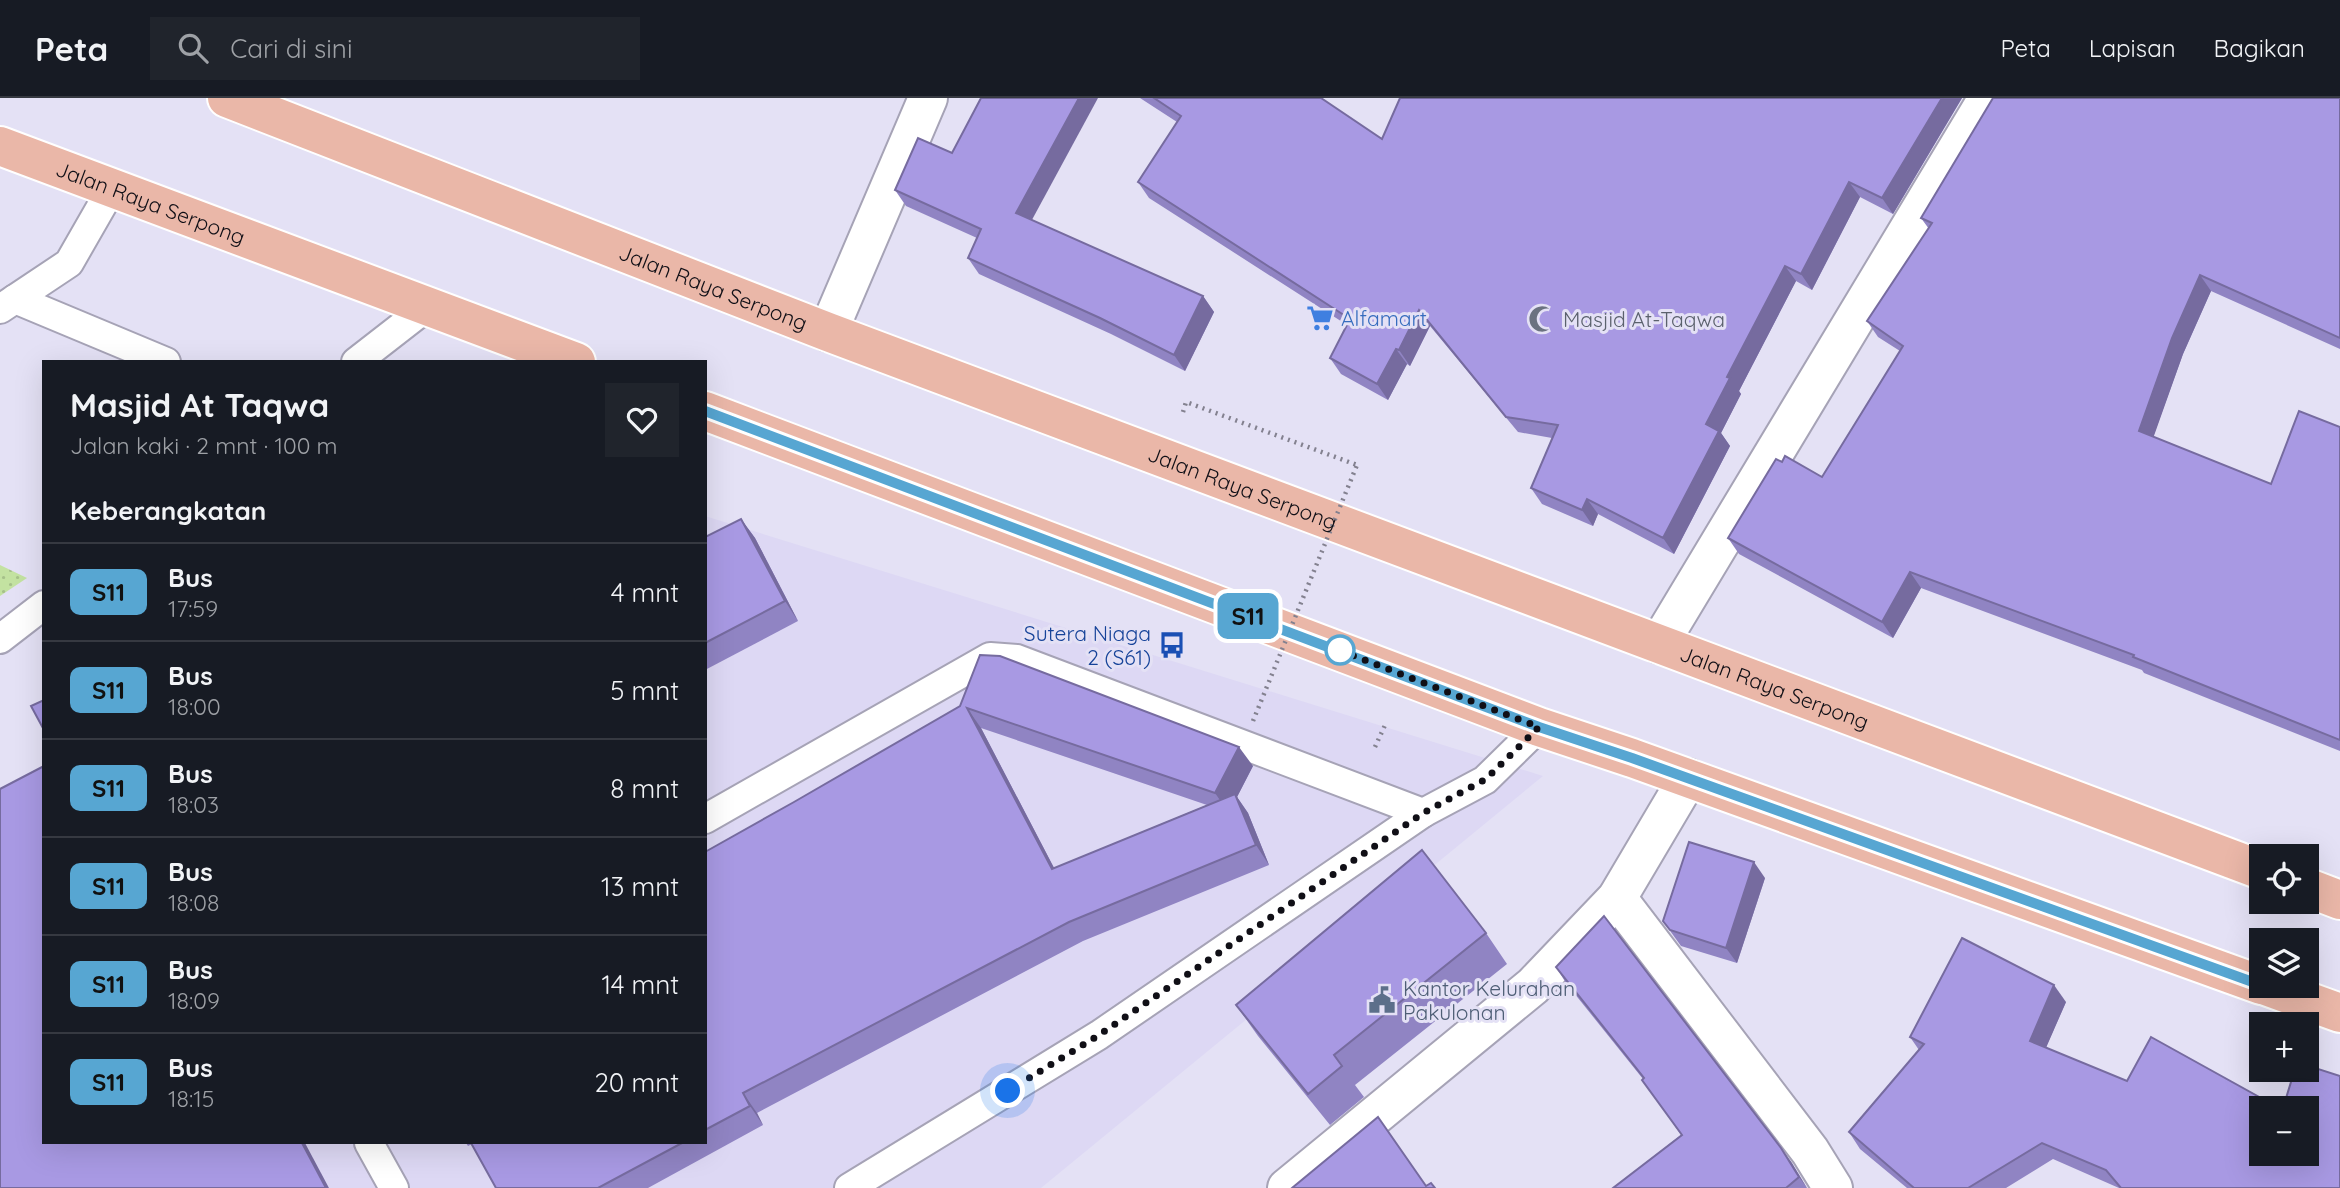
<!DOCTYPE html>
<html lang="id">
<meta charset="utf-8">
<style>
body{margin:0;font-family:Quicksand,sans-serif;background:#20242c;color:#f1f3f6;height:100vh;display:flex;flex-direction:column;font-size:26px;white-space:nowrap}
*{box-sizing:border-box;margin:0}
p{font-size:23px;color:#9ea1a6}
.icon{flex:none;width:38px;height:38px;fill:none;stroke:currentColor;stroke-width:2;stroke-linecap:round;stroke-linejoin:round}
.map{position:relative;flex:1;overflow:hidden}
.side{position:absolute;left:42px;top:262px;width:665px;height:784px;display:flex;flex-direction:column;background:#171b24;border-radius:0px;box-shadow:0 7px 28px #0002}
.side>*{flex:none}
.badge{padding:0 14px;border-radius:10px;font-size:24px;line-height:46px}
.tools{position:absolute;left:2249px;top:746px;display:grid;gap:14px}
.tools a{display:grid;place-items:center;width:70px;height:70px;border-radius:0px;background:#171b24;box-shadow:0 7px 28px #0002;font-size:35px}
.you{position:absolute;width:35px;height:35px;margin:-18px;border:5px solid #fff;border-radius:50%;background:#1a73e8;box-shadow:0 0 0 10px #1a73e833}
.map>.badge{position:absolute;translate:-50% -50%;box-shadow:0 0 0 4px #fff}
h2{padding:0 28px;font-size:26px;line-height:63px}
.round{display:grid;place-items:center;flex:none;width:74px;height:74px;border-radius:0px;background:#20242c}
.head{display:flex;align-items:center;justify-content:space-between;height:119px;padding:0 28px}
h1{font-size:33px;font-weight:700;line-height:52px}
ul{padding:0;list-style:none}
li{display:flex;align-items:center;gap:21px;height:98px;padding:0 28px;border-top:2px solid #363941}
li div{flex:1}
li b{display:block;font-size:26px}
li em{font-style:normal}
li .badge{min-width:77px;font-weight:700;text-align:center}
header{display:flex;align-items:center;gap:42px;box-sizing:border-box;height:98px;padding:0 35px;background:#171b24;border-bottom:2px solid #363941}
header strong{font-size:33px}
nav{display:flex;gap:38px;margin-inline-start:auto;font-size:24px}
.search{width:490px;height:63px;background:#20242c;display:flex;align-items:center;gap:18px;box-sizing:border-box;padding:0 24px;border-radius:0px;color:#9ea1a6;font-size:26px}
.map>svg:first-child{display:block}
.built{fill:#ddd8f4}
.grass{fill:url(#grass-dots)}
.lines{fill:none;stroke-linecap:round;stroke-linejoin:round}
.service-casing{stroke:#a6a3b6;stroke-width:32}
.minor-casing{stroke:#a6a3b6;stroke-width:42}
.primary-casing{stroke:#fff;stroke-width:42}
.path{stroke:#83818f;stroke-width:4.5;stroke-dasharray:2 5;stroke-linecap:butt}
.service{stroke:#fff;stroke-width:28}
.minor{stroke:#fff;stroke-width:38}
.primary{stroke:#eab7a8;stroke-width:38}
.path-bridge{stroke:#83818f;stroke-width:4.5;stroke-dasharray:2 5;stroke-linecap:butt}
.wall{fill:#9084c3;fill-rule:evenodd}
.shaded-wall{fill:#766b9f}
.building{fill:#a899e3;stroke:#766b9f;stroke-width:2}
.line-casing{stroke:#fff;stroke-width:16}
.line{stroke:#57a6d2;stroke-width:10}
.walk{stroke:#100f16;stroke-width:7;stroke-dasharray:0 12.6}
.stop-dot{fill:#fff;stroke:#57a6d2;stroke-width:3.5}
.labels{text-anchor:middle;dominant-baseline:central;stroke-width:6;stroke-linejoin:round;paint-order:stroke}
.street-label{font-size:21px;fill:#100f16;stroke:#e4e1f5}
.shop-label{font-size:21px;fill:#366cbe;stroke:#e4e1f5;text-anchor:start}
.worship-label{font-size:21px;fill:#5b616d;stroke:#e4e1f5;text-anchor:start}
.transit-label{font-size:21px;fill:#164399;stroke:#e4e1f5;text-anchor:end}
.service-label{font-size:21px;fill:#4e5e75;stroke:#e4e1f5;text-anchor:start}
</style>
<header>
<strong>Peta</strong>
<div class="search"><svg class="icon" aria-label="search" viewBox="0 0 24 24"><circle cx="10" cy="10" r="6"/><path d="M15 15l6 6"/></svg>Cari di sini</div>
<nav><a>Peta</a><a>Lapisan</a><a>Bagikan</a></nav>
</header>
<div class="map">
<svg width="2340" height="1090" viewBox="0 0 2340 1090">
<defs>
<pattern id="grass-dots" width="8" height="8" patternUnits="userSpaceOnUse" patternTransform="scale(1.75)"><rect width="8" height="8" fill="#c3e2a1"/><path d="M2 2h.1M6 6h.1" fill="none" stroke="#a6c18a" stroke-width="1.8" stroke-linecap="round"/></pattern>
</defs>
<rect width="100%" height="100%" fill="#e4e1f5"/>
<!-- built -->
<polygon class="built" points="705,418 1543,678 1041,1090 0,1090 44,1045 705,1045"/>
<!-- grass -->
<polygon class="grass" points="0,467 27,480 0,498"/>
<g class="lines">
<defs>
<g id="service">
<polyline points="15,201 166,264"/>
<polyline points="0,211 69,165 112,90"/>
<polyline points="356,264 428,208"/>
<polyline points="0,541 44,507"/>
<polyline points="705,721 990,559 1017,561 1423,715"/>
<polyline points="369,1045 394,1090"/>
<polyline points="849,1090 1099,937 1423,715 1485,682 1539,629"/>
</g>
<g id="minor">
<polyline points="828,234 928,0"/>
<polyline points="1659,546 1988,0"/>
<polyline points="1617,800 1810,1053 1833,1090"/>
<polyline points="1287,1090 1533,888 1617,800 1688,680"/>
</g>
<g id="primary">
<path id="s1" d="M227 0 828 234 2261 772"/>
<path id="s2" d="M0 48 576 264"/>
<polyline points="705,313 1539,629 1632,660 2261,887"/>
<polyline points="2306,789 2340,802"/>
<polyline points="2263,887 2340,915"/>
</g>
</defs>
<!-- service casing -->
<use href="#service" class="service-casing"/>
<!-- minor casing -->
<use href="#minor" class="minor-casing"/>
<!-- primary casing -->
<use href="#primary" class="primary-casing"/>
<!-- path -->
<g class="path">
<polyline points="1183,314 1186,304 1357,367"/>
<polyline points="1375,649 1386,625"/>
</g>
<!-- service -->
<use href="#service" class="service"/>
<!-- minor -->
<use href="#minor" class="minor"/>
<!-- primary -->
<use href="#primary" class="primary"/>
<!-- path-bridge -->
<polyline class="path-bridge" points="1253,623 1357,367"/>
</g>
<!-- wall -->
<g class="wall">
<polygon points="1140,0 1321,0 1382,41 1962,0 1893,116 1860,99 1812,192 1796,183 1739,293 1741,296 1721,335 1730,348 1674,456 1598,416 1593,428 1542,406 1531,390 1552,340 1518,334 1430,228 1410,268 1407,266 1388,302 1341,276 1330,260 1347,227 1149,100 1138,84 1177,24"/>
<polygon points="2340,0 2340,251 2211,193 2183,256 2153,339 2271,386 2340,329 2340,653 2144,575 2142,572 1921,490 1893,540 1739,456 1728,440 1782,364 1822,379 1900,253 1878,239 1867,223 1929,131 1921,120"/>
<polygon points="952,55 1031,122 1203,198 1214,214 1185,273 1111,236 979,176 968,160 977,140 906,108 895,92"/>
<polygon points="741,421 755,440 798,523 705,572 705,439"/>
<path d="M960 608 1253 668 1237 699 1248 715 1269 767 1083 843 757 1015 763 1027 648 1090H496L472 1046 468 1048 466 1045H705V754L794 704ZM981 630 1207 707 1054 770Z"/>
<polygon points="1765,780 1737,865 1681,848 1663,823"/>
<polygon points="1486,835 1507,866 1355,987 1364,999 1330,1027 1258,938 1236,907"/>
<polygon points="1556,869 1781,1050 1807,1090 1613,1090 1681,1037 1643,981 1566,885"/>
<polygon points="2066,904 2046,949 2340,1090 2119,1090 2053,1061 2006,1090 1907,1090 1860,1051 1849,1034 1919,952 1910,939"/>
</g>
<!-- shaded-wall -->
<g class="shaded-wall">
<polygon points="1079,0 1098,0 1027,131 1016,115"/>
<polygon points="1942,0 1962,0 1893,116 1882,100"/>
<polygon points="1849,84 1860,99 1812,192 1801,176"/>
<polygon points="1785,168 1796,183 1739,293 1741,296 1721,335 1730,348 1674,456 1663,440 1706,326 1727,279"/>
<polygon points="2200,177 2211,193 2183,256 2150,349 2139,333 2172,240"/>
<polygon points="1203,198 1214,214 1185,273 1174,257"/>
<polygon points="1419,212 1430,228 1410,268 1399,252"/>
<polygon points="1396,251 1407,266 1388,302 1377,286"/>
<polygon points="1587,401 1598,416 1593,428 1582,412"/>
<polygon points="741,421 755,440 798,523 785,503"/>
<polygon points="1910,474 1921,490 1893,540 1882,524"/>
<polygon points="967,610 981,630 1065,791 1052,771"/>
<polygon points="1239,649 1253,668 1237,699 1248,715 1269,767 1256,747 1229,715 1215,695"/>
<polygon points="1754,764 1765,780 1737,865 1726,850"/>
<polygon points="2054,887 2066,904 2042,959 2030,943"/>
<polygon points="743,995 757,1015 763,1027 750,1008"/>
<polygon points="302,1045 305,1045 329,1090 326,1090"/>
<polygon points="1781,1050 1792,1065 1807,1090 1799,1079"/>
</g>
<!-- building -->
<g class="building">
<polygon points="981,0 1079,0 1016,115 1203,198 1174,257 1100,220 968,160 981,131 895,92 918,40 952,55"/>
<polygon points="1154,0 1321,0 1382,41 1400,0 1942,0 1882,100 1849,84 1801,176 1785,168 1727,279 1730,280 1706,326 1719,333 1663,440 1587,401 1582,412 1531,390 1558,327 1506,319 1419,212 1399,252 1396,251 1377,286 1330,260 1350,221 1138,84 1181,18"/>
<polygon points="1993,0 2340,0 2340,240 2200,177 2172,240 2139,333 2271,386 2299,313 2340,329 2340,642 2133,559 2134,557 1910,474 1882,524 1728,440 1776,361 1782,364 1785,358 1822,379 1903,248 1867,223 1932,125 1921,120"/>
<polygon points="741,421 785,503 705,545 705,439"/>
<polygon points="980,557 1000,558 1239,649 1215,695 967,610 1052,771 1235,696 1256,747 1069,824 743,995 750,1008 705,1032 705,754 794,704 960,608"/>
<polygon points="44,602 44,632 31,608"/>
<polygon points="44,668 44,1045 302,1045 326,1090 0,1090 0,691"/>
<polygon points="1689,744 1754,764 1726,850 1670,832 1663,823"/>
<polygon points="1422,752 1486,835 1334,957 1342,968 1308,996 1236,907"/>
<polygon points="1604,818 1781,1050 1799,1079 1786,1090 1613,1090 1682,1037 1642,982 1644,980 1556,869"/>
<polygon points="1962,840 2054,887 2030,943 2127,983 2151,939 2279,1010 2261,1010 2261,1055 2306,1055 2306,1010 2283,1010 2295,971 2306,971 2306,967 2340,978 2340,1090 2121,1090 2106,1072 2042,1045 1968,1090 1914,1090 1849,1034 1924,946 1910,939"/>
<polygon points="1378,1019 1426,1088 1431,1085 1435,1090 1292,1090"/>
<polygon points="471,1045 682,1045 598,1090 496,1090"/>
</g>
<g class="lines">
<defs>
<polyline id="line" points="705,313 1539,629 1632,660 2261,887"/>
</defs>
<!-- line casing -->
<use href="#line" class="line-casing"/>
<!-- line -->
<use href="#line" class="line"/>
<!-- walk -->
<polyline class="walk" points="1008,993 1099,937 1423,715 1486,681 1539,629 1333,550 1340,552"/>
</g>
<!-- icons -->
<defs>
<symbol id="supermarket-bare" viewBox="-9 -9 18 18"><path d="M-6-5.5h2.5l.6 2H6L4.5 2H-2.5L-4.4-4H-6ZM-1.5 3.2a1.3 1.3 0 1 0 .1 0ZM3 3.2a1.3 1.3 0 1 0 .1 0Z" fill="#3f7fe0" stroke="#e4e1f5" stroke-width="2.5" paint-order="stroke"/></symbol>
<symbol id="mosque-bare" viewBox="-9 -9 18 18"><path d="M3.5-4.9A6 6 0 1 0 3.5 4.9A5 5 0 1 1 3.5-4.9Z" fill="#6b7280" stroke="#e4e1f5" stroke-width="2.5" paint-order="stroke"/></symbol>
<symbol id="bus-bare" viewBox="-9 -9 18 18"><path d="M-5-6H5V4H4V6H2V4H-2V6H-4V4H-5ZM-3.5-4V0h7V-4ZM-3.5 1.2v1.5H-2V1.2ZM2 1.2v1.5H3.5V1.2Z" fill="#1a4fb4" stroke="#e4e1f5" stroke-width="2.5" paint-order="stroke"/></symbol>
<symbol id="civic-bare" viewBox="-9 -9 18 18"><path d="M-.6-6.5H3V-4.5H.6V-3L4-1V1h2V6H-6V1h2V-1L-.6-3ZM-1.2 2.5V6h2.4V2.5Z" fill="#5c6f8a" stroke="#e4e1f5" stroke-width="2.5" paint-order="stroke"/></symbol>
</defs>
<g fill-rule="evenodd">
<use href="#supermarket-bare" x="1301" y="201" width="38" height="38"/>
<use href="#mosque-bare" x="1523" y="202" width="38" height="38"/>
<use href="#bus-bare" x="1153" y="528" width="38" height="38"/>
<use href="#civic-bare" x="1363" y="883" width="38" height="38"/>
</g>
<!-- markers -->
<circle class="stop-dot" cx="1340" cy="552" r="14"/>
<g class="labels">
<!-- street labels -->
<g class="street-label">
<text stroke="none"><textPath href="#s2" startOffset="161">Jalan Raya Serpong</textPath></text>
<text stroke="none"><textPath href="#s1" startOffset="522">Jalan Raya Serpong</textPath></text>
<text stroke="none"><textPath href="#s1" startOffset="1088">Jalan Raya Serpong</textPath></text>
<text stroke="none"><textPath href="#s1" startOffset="1656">Jalan Raya Serpong</textPath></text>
</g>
<!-- shop labels -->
<g class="shop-label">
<text x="1341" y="220">Alfamart</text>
</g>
<!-- worship labels -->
<g class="worship-label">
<text x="1563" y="221">Masjid At-Taqwa</text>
</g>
<!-- transit labels -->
<g class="transit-label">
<text x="1151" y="535">Sutera Niaga<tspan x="1151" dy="24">2 (S61)</tspan></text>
</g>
<!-- service labels -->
<g class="service-label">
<text x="1403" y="890">Kantor Kelurahan<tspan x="1403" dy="24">Pakulonan</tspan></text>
</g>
</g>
</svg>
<div class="tools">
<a><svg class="icon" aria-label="locate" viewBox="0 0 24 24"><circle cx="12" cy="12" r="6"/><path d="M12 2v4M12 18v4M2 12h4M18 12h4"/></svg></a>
<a><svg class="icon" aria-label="layers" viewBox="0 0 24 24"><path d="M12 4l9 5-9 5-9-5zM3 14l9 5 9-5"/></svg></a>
<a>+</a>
<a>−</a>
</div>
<div class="you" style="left:1008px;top:993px"></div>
<b class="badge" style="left:1248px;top:518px;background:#57a6d2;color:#111">S11</b>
<section class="side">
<div class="head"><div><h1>Masjid At Taqwa</h1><p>Jalan kaki · 2 mnt · 100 m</p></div><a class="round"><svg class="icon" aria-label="heart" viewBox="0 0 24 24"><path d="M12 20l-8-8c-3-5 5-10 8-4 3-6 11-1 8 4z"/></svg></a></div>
<h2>Keberangkatan</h2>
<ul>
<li><span class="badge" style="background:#57a6d2;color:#111">S11</span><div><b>Bus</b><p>17:59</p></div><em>4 mnt</em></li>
<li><span class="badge" style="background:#57a6d2;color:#111">S11</span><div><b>Bus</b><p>18:00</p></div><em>5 mnt</em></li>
<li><span class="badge" style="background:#57a6d2;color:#111">S11</span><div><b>Bus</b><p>18:03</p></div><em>8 mnt</em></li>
<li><span class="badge" style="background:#57a6d2;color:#111">S11</span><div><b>Bus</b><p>18:08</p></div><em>13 mnt</em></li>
<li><span class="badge" style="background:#57a6d2;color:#111">S11</span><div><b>Bus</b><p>18:09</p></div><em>14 mnt</em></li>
<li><span class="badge" style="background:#57a6d2;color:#111">S11</span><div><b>Bus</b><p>18:15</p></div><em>20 mnt</em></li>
</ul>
</section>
</div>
